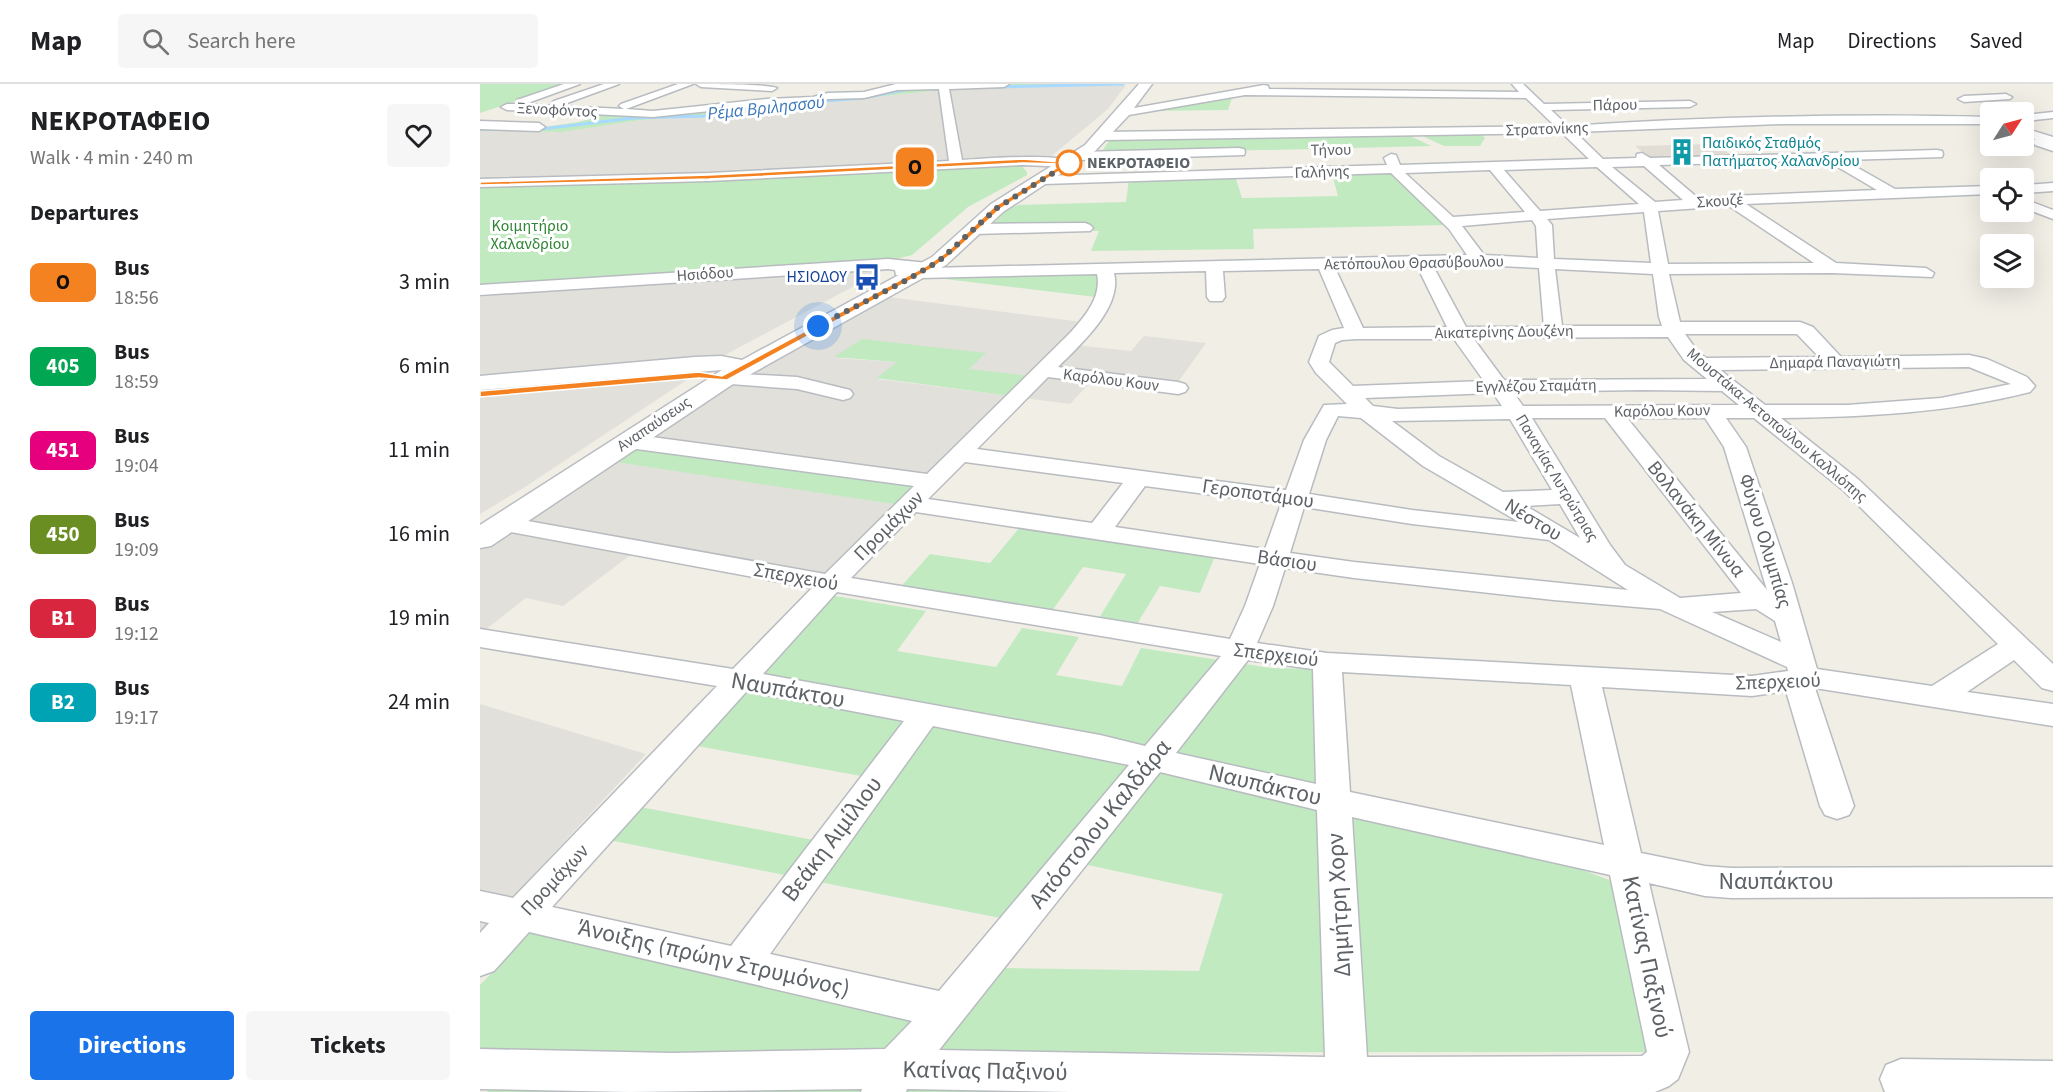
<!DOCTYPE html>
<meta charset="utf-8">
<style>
body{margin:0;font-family:"Source Sans 3",sans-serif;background:#f6f6f6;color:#202124;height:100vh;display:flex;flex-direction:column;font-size:22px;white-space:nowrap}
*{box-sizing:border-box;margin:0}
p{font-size:20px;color:#757577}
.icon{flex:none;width:33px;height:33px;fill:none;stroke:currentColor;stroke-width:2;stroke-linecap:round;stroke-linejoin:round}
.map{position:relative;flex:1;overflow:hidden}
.drawer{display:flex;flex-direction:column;background:#fff;width:480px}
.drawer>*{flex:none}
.badge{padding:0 12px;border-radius:9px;font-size:21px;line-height:39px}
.needle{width:39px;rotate:54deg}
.tools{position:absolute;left:1500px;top:18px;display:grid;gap:12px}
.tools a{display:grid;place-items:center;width:54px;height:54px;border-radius:6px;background:#fff;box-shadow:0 6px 24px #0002;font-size:30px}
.you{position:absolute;width:30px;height:30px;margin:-15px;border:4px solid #fff;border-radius:50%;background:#1a73e8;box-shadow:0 0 0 9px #1a73e833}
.map>.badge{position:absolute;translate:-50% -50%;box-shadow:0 0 0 3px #fff}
h2{padding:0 30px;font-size:22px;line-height:54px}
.round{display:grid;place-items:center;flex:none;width:63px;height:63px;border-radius:6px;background:#f6f6f6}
.overview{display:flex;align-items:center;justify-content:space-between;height:102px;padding:0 30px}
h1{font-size:28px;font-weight:700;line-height:45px}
.cta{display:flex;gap:12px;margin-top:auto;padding:12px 30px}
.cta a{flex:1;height:69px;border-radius:6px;background:#1a73e8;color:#fff;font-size:24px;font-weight:700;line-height:69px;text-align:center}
.cta a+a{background:#f6f6f6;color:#202124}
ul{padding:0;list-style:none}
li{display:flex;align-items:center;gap:18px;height:84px;padding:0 30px}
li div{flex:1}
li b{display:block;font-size:22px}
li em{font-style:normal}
li .badge{min-width:66px;font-weight:700;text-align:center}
header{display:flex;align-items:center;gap:36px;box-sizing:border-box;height:84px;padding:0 30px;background:#fff;border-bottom:2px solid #e0e0e0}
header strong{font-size:28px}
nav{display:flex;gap:33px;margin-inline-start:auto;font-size:21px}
.search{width:420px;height:54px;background:#f6f6f6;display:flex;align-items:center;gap:15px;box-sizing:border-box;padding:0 21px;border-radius:6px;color:#757577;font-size:22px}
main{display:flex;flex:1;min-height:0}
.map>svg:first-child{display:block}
.industrial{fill:#e1e0da}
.education{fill:#e1ddd4}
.green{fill:#c1eac1}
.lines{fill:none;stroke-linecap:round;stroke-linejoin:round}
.stream{stroke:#a8d9ff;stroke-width:3}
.street-casing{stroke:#b8bcc0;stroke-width:3}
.secondary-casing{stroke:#b9bdc2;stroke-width:3}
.street{fill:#fff;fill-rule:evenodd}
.secondary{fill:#fff;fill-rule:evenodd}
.line{fill:#f58220;stroke:#fff;stroke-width:1.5}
.walk{stroke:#5d6267;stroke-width:6;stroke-dasharray:0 10.8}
.stop-dot{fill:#fff;stroke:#f58220;stroke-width:3}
.labels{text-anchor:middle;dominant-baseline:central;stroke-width:6;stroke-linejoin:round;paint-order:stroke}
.far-street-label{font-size:16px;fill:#5d6267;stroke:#fff}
.far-culture-label{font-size:16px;fill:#0d838f;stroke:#fff;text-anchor:start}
.far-stop-label{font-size:16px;font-weight:bold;fill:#5d6267;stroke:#fff;text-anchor:start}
.far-park-label{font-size:16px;fill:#2f8533;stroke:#fff}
.far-transit-label{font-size:16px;fill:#164399;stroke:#fff;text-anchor:end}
.far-water-label{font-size:18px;font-style:italic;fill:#3b78ba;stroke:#fff}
.street-label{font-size:20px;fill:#5d6267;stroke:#fff}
.near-street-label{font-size:24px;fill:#5d6267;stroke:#fff}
</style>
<header>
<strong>Map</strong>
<div class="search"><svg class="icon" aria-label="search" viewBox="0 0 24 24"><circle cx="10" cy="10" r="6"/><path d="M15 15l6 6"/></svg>Search here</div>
<nav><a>Map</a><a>Directions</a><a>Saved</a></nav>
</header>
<main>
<section class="drawer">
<div class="overview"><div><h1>ΝΕΚΡΟΤΑΦΕΙΟ</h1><p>Walk · 4 min · 240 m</p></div><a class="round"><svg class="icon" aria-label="heart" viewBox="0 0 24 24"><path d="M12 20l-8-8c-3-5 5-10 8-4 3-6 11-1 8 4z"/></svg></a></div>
<h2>Departures</h2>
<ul>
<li><span class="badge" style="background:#f58220;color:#111">Ο</span><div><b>Bus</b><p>18:56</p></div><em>3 min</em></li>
<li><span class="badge" style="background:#00a651;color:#fff">405</span><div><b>Bus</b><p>18:59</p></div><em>6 min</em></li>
<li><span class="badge" style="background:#e6007e;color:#fff">451</span><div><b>Bus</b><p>19:04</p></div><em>11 min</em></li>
<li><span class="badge" style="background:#6b8e23;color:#fff">450</span><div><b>Bus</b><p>19:09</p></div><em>16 min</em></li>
<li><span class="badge" style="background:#d7263d;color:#fff">Β1</span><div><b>Bus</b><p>19:12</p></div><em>19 min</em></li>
<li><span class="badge" style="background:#00a3b4;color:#fff">Β2</span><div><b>Bus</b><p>19:17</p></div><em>24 min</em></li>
</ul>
<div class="cta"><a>Directions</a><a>Tickets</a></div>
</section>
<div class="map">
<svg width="1573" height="1008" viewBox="0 0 1573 1008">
<rect width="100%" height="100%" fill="#f1eee6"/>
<!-- industrial -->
<g class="industrial">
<polygon points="646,1 628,25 568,75 0,99 0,47 83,48 161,36 285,28 303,23 471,5"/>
<polygon points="410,183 243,272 45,403 0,430 0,213 56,205"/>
<polygon points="409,213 602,238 585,260 651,267 664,252 726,259 696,301 618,290 590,320 544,314 489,285 505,269 355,274 417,278 398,295 531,312 453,390 168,354 301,268"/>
<polygon points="135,378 239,393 420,421 340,495 161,463 83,522 46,514 5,546 0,545 0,462"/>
<polygon points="0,620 166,670 56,788 0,854"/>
</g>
<!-- education -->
<polygon class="education" points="1234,60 1258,75 1174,77 1155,62"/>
<!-- green -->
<g class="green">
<polygon points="0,0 88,0 0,29"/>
<polygon points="527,0 646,0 471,5 302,23 285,28 161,36 83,48 0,47 0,42 64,43 99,38 127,30 160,31 346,14 417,4"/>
<polygon points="753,11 748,26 666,27"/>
<polygon points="924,49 951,62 620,70 631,54"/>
<polygon points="1000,49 1005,54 1000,62 964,62 938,50"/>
<polygon points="540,80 547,88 547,91 488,123 432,171 412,176 0,203 0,102"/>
<path d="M911 88 967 141 773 145 774 165 611 167 619 147 509 145C518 135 526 123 539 121L646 118 649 95 755 92 762 114 858 112 852 90Z"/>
<polygon points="618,189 616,213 456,194"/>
<polygon points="382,255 506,269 489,285 550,292 531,312 397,294 417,278 354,273"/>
<polygon points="160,361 442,400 420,421 135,378"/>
<polygon points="541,442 735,472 720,509 680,502 654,545 616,539 646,490 603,483 570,530 418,506 450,470 510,479"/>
<polygon points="349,511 446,527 417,567 516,583 542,544 599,553 576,591 642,602 661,564 791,584 836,585 843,722 1053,767 1137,799 1170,968 0,969 0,901 50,849 478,944 526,884 719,887 743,810 575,774 525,835 129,756 155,722 365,762 408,697 212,661"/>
<polygon points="14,996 471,1000 509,1008 7,1008"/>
</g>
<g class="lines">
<!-- stream -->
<g class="stream">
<polyline points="516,3 643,0"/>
<polyline points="331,18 383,14 429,5"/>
<polyline points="0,45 53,46 153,34 224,32 277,21"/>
</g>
<defs>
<g id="street">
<path d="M84 0H100L45 20 76 22 72 19 74 17 124 0H139L79 22 144 25 139 22 141 20 198 0H213L146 25 173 27 287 15 333 13 348 9 384 8 416 0H529L524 3 469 5 482 76C501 75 584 68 596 79L589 83 543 81 229 97 0 103V95L229 89 469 77 459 5 417 6 384 14 348 15 333 19 287 21 173 33 27 26 21 23 27 20H37V16Z"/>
<path d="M216 0C233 0 286 0 297 4L292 7 221 3Z"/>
<path d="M1032 0H1043L1064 20 1210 17 1216 20 1210 23 1071 26 1088 42C1228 33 1370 29 1510 33V40H1303L1095 48 1123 75 1156 74 1157 70 1162 69 1170 74 1457 66 1462 67 1463 70 1462 73 1364 76 1415 105 1510 102V110L1266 120 1356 179 1446 184 1454 189 1452 193 1352 189 1189 190 1200 238H1320L1333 243 1361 273 1489 271 1507 275 1547 293 1555 302 1550 308C1468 329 1385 333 1301 334L1379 396 1573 580V607L1562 604 1534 576 1487 608 1573 620V642L1335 604 1374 722 1369 731 1357 735 1345 731 1340 722 1306 607 1272 612 1122 603 1161 769 1225 782 1251 784 1573 783V813L1251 814 1225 812 1169 799 1209 968 1198 995 1189 1002 1175 1008H590L427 1005 426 1008H381L382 1005 149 1008 0 1005V965L192 969 405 965 432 937 49 848 14 887 0 892V849L9 839 0 837V807L33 814 237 602 0 563V545L253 585 332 504 25 447 16 445 13 440 16 435 25 433 345 490 434 402 149 364 141 362 138 357 141 352 149 350 447 390 591 248C605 232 622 213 617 190L440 194 416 191 415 186 408 185 0 211V201L408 175 448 179 450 184 987 171 969 145 911 89 563 100 556 96 563 92 907 81 904 74 911 70 916 71 920 81 1109 75 1082 49 623 56 617 52 623 48 1075 42 1046 14 765 11 643 32 637 29 643 26 784 1 788 2 789 5 1039 8ZM1346 76 1397 106 1250 112 1219 115 1179 81ZM1164 82 1203 116 1175 118 1132 83ZM1117 83 1159 120 1060 127 1024 86ZM1010 86 1045 128 973 133 925 89ZM1249 122 1334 179 1188 180 1178 127ZM1164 128 1171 179 1074 175 1072 141 1067 135ZM1052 136 1056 142 1058 174 1004 171 982 142ZM998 181 1059 184 1064 243H986L953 182ZM937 182 967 243 883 244 855 184ZM839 185 864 244 852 246 839 252 829 278 836 289 867 320 844 321 824 356 806 406 497 365 568 293 698 310 705 308 708 304 705 300 698 298 578 283C600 261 643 223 634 189L726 187 727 213 730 217H742L745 213 743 187ZM1075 185 1173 190 1179 233 1182 242H1082ZM1205 250H1317L1339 273 1226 274 1218 268ZM1188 253 1204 276 1227 295 1024 296 993 254ZM877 255H974L1004 297 873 302 849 278 855 259 862 256ZM1489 283 1531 300 1461 314 1367 321H1285L1240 286ZM1163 306 1242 307 1259 321 1043 322 1033 308ZM1013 309 1022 322 918 325 893 322 885 314ZM858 332 881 334 943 382 1039 438 932 426 829 410 846 356ZM1052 334H1125L1261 509 1200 514 1145 481 1130 461ZM1147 334H1225L1244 363 1287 506ZM1246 334H1274L1363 406 1518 560 1452 602 1337 585 1312 499 1266 363ZM1030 335 1072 406 1023 408 959 372 912 337ZM485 378 643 399 612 439 448 415ZM665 402 801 420 785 465 635 443ZM1080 420 1100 454 1046 422ZM824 423 932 440 1069 456 1148 506 874 478 810 469ZM436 428 780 480 765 522 750 555 371 494ZM805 484 874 494 1074 516 1180 525 1307 583 1308 587 1272 592 847 569 777 559 793 522ZM357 508 741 572 665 662 620 651 283 590ZM1276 525 1295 537 1301 558 1232 528ZM768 576 833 585 836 700 696 669ZM862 588 1091 601 1124 761 870 708ZM267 607 424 637 251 862 72 823ZM453 642 649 681 459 907 290 870ZM680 688 837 726 845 973 459 966ZM872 733 1130 791 1167 968 1162 972 887 973Z"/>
<polygon points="1526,10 1532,13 1530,15 1484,18 1478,15 1484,12"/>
<polygon points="1573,28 1573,34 1544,37 1544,31"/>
<polygon points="0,37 59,39 65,43 59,47 0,45"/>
<polygon points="1544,44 1573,53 1573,67 1555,61 1553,58 1555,55 1544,52"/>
<polygon points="759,64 764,65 765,68 764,71 599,76 593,72 599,68"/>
<polygon points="1573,99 1573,107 1544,109 1544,101"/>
<polygon points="1544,115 1573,126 1573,135 1544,124"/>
<polygon points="605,139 610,141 613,144 610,147 494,150 486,145 494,140"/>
<polygon points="244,289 317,293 370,306 373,310 370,314 363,316 317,305 237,299 234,295 237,291"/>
<polygon points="1421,975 1573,977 1573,1008 1405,1008 1400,995 1406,981"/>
</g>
<polygon id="secondary" points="659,0 672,0 648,32 615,67 523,128 466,181 253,300 11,462 0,464 0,441 242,286 0,306 0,292 215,273 241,272 262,276 452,173 511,120 605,61"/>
</defs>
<!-- street casing -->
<use href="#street" class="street-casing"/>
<!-- secondary casing -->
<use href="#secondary" class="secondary-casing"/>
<!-- street -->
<use href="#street" class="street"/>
<!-- secondary -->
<use href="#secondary" class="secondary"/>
</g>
<!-- line -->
<polygon class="line" points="543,75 592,79 520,125 473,169 451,185 247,296 219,294 0,313 0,307 219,288 242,292 446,182 468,167 515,122 583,80 543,79 229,95 0,101 0,98 229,91"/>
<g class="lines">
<!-- walk -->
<polyline class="walk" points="338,242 427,196 459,177 517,124 589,79"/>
</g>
<!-- icons -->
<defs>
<symbol id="building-bare" viewBox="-9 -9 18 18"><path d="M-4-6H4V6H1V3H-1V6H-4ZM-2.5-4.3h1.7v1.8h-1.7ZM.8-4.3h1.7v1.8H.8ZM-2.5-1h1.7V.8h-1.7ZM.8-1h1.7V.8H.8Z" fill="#0f9aa8" stroke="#fff" stroke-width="2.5" paint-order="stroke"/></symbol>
<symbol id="bus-bare" viewBox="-9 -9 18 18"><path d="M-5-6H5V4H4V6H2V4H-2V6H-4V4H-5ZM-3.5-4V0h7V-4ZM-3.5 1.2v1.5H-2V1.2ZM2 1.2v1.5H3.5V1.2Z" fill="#1a4fb4" stroke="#fff" stroke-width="2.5" paint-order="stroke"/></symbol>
</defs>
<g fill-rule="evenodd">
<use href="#building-bare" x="1183" y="49" width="38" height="38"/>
<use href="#bus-bare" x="368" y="174" width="38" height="38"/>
</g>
<!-- markers -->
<circle class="stop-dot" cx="589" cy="79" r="12"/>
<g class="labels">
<!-- far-street labels -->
<g class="far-street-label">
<text transform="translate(1135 21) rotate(-1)">Πάρου</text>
<text transform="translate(77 26) rotate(3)">Ξενοφόντος</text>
<text transform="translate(1067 45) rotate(-2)">Στρατονίκης</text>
<text transform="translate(851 66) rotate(-1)">Τήνου</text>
<text transform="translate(842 88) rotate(-2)">Γαλήνης</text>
<text transform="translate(1240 117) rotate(-4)">Σκουζέ</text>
<text transform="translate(934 179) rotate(-1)">Αετόπουλου Θρασύβουλου</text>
<text transform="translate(225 190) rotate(-4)">Ησιόδου</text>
<text transform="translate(1024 248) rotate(-1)">Αικατερίνης Δουζένη</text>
<text transform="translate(1355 278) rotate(-1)">Δημαρά Παναγιώτη</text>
<text transform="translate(631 296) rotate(7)">Καρόλου Κουν</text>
<text transform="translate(1056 302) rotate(-1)">Εγγλέζου Σταμάτη</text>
<text transform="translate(1182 327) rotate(-1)">Καρόλου Κουν</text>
<text transform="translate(174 340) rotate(-34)">Αναπαύσεως</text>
<text transform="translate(1297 341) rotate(40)">Μουστάκα-Αετοπούλου Καλλιόπης</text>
<text transform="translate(1077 394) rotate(59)">Παναγίας Λυτρώτριας</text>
</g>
<!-- far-culture labels -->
<g class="far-culture-label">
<text x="1222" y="59">Παιδικός Σταθμός<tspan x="1222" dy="18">Πατήματος Χαλανδρίου</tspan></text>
</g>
<!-- far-stop labels -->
<g class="far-stop-label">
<text x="607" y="79">ΝΕΚΡΟΤΑΦΕΙΟ</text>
</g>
<!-- far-park labels -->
<g class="far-park-label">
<text x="50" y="142">Κοιμητήριο<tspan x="50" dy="18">Χαλανδρίου</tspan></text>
</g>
<!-- far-transit labels -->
<g class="far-transit-label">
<text x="367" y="193">ΗΣΙΟΔΟΥ</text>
</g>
<!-- far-water labels -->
<g class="far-water-label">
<text transform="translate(286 24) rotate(-6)">Ρέμα Βριλησσού</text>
</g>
<!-- street labels -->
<g class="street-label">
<text transform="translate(778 410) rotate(8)">Γεροποτάμου</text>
<text transform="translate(1216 435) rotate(51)">Βολανάκη Μίνωα</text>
<text transform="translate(1053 436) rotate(31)">Νέστου</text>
<text transform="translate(409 442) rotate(-45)">Προμάχων</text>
<text transform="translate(1285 457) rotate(73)">Φύγου Ολυμπίας</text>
<text transform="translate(807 477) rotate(8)">Βάσιου</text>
<text transform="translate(316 493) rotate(10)">Σπερχειού</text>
<text transform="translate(796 571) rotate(7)">Σπερχειού</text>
<text transform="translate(1298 598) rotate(-2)">Σπερχειού</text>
<text transform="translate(75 796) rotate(-47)">Προμάχων</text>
</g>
<!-- near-street labels -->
<g class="near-street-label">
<text transform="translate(308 606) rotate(10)">Ναυπάκτου</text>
<text transform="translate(785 701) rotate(13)">Ναυπάκτου</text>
<text transform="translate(620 740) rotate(-51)">Απόστολου Καλδάρα</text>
<text transform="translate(352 755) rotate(-53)">Βεάκη Αιμίλιου</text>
<text x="1296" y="797">Ναυπάκτου</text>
<text transform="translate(859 821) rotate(-93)">Δημήτρη Χορν</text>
<text transform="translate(1167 873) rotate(78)">Κατίνας Παξινού</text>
<text transform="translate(234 874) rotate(13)">Άνοιξης (πρώην Στρυμόνος)</text>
<text transform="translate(505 987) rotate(1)">Κατίνας Παξινού</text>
</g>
</g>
</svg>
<div class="tools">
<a><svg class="needle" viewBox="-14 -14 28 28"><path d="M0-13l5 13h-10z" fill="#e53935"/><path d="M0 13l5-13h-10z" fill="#757577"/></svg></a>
<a><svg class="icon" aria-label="locate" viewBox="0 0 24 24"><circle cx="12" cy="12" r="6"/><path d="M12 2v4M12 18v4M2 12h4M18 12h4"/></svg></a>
<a><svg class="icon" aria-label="layers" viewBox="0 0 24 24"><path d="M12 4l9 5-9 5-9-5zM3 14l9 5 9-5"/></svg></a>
</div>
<div class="you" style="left:338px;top:242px"></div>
<b class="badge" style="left:435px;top:83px;background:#f58220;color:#111">Ο</b>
</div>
</main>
